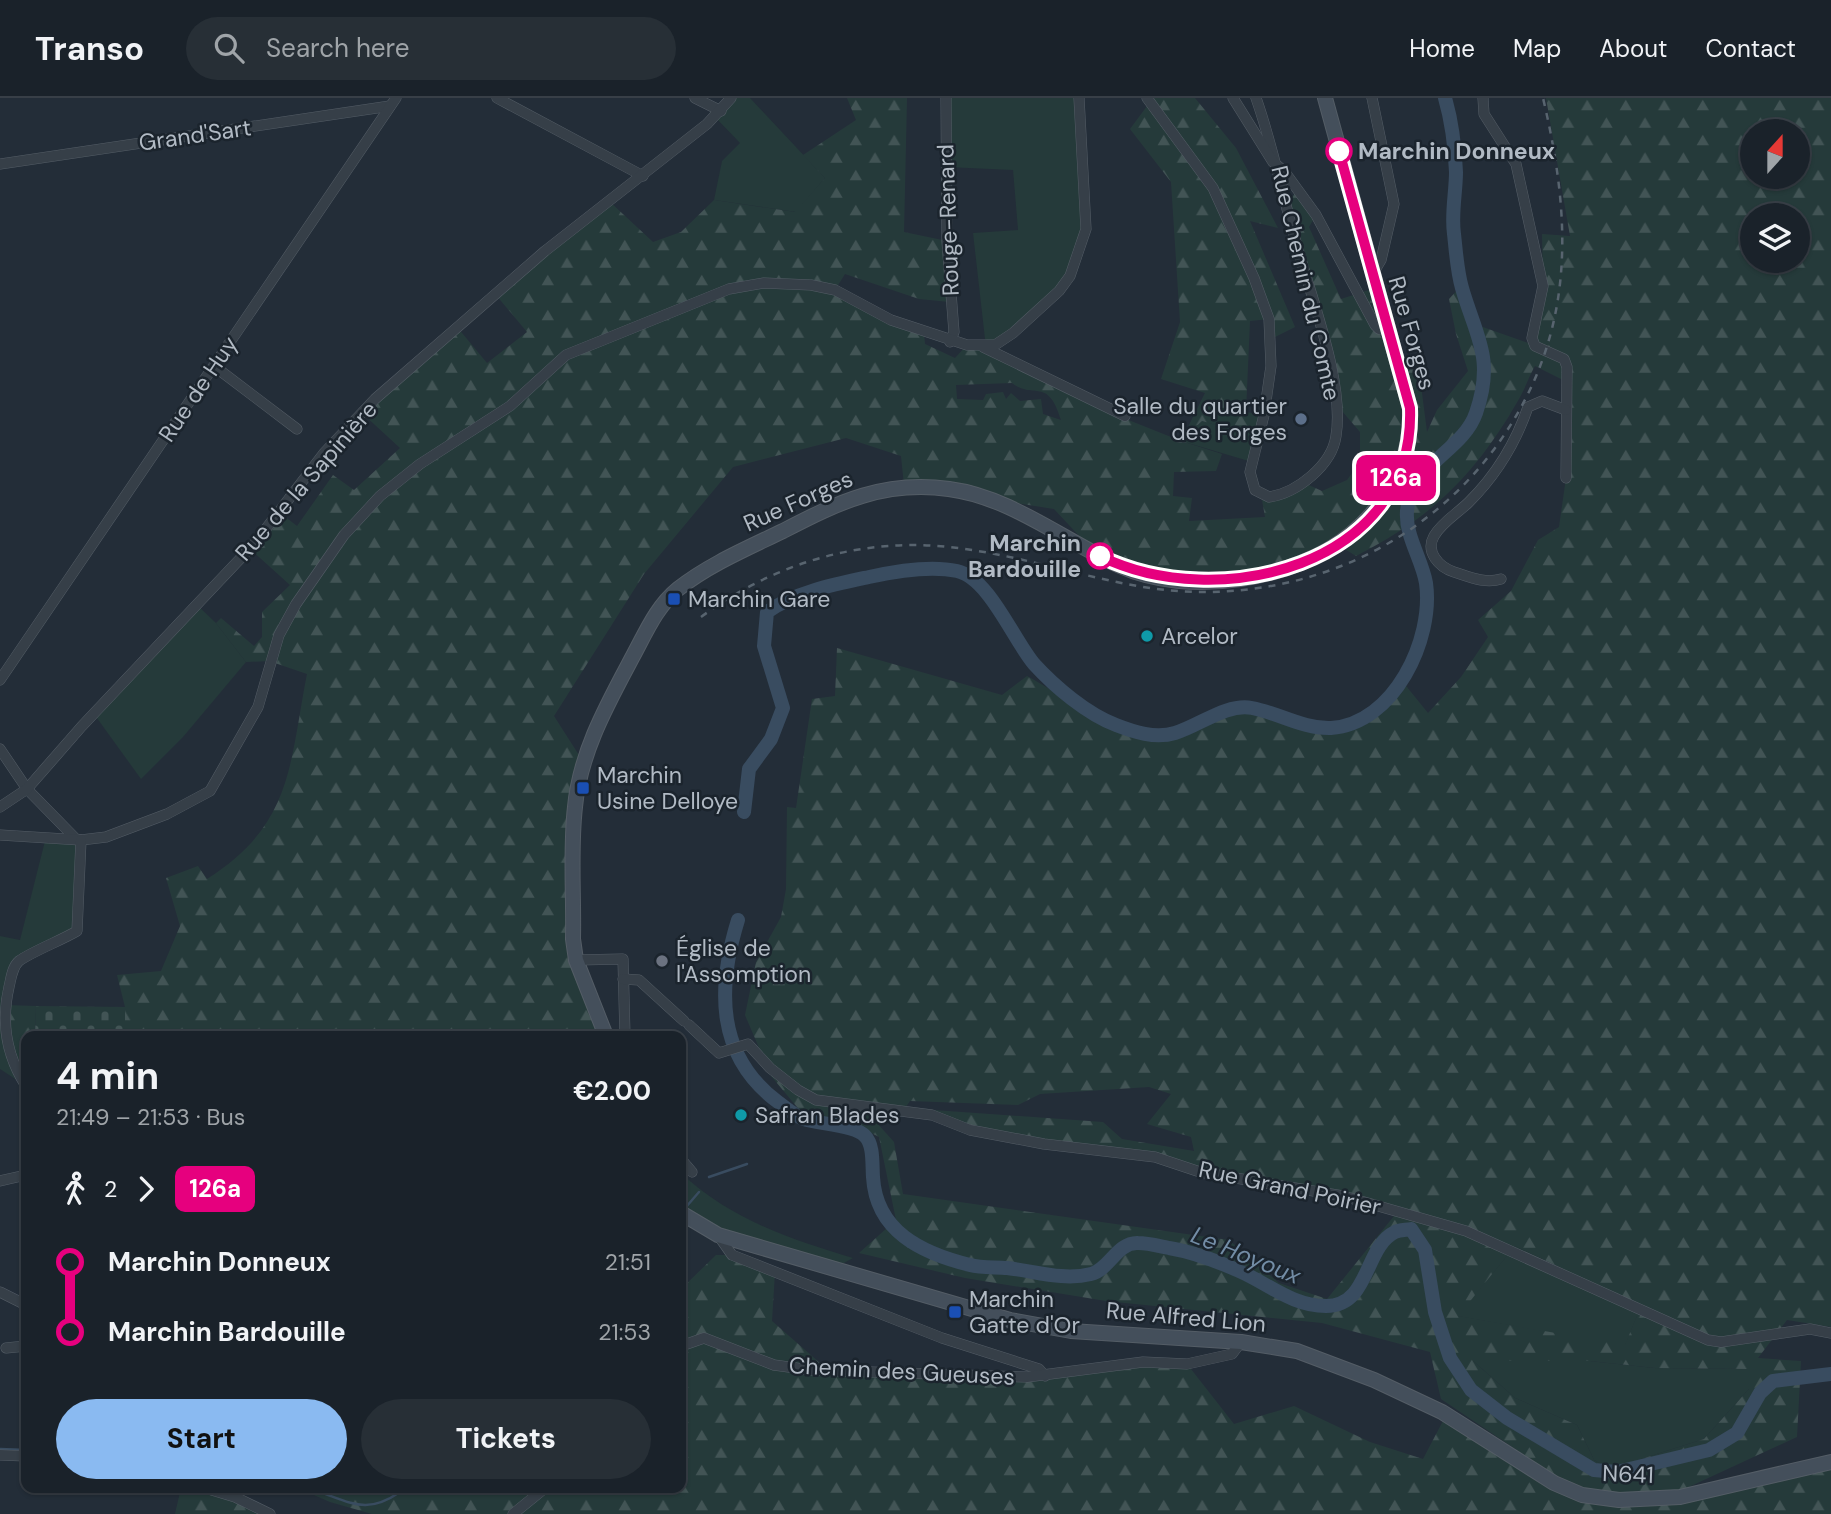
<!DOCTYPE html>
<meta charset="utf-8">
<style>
body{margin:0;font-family:"DM Sans",sans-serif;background:#272f36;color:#f1f3f6;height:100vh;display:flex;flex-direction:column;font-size:26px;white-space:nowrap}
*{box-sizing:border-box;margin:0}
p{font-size:23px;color:#9fa4a8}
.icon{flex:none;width:38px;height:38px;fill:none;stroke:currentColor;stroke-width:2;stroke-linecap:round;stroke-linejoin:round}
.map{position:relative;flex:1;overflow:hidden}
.sheet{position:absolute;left:21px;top:933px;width:665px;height:462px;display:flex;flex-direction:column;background:#1a222a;border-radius:14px;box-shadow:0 2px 5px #0004,0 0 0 2px #383f47}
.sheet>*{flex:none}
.badge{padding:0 14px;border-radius:10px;font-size:24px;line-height:46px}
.needle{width:46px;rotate:21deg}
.tools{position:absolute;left:1740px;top:21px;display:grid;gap:14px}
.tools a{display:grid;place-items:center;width:70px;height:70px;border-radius:50%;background:#1a222a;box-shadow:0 2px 5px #0004,0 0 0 2px #383f47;font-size:35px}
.map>.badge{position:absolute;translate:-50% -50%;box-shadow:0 0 0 4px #fff}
.legs{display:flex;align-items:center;gap:10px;height:77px;padding:0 35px;font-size:23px}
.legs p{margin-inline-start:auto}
.summary{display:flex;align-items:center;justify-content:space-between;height:119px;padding:0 35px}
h1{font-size:38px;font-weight:700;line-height:52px}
.button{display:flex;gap:14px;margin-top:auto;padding:14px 35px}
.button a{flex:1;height:80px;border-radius:42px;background:#8abaf1;color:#111;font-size:28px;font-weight:700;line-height:80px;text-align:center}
.button a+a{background:#272f36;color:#f1f3f6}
ul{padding:0 35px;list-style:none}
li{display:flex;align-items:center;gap:24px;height:70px;font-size:26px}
li i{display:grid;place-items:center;width:10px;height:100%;margin:0 9px;background:currentColor}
li i::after{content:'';width:18px;height:18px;margin:-9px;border:5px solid;border-radius:50%;background:#1a222a}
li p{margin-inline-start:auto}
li:first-child i{background:linear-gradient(#0000 50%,currentColor 0)}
li:last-child i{background:linear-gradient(currentColor 50%,#0000 0)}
header{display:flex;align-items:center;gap:42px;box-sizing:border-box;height:98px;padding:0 35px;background:#1a222a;border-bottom:2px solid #383f47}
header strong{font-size:33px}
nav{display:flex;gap:38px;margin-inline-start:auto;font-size:24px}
.search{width:490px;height:63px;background:#272f36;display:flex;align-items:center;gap:18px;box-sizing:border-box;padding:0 24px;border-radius:38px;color:#9fa4a8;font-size:26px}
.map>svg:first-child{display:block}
.grass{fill:#253a3a}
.forest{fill:url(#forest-firs);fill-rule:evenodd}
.cemetery{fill:url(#cemetery-stones)}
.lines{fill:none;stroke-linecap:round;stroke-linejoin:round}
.stream{stroke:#394c60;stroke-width:2.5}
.river{stroke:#394c60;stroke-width:14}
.street-casing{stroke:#545d66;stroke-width:11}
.secondary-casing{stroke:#545d66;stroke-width:16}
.street{stroke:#363f48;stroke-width:10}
.secondary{stroke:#444f5b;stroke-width:14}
.rail{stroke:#58646f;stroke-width:2.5;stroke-dasharray:7 7;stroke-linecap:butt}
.line-1-casing{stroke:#fff;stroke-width:16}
.line-1{stroke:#e6007e;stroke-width:10}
.stop-1-dot{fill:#fff;stroke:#e6007e;stroke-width:3.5}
.service-dot{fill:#5c6f8a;stroke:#1b242d;stroke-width:2.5}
.transit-dot{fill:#1a4fb4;stroke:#1b242d;stroke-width:2.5}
.culture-dot{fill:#0f9aa8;stroke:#1b242d;stroke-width:2.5}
.worship-dot{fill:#6b7280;stroke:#1b242d;stroke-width:2.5}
.labels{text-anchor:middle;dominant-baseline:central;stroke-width:5;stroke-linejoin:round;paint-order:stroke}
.street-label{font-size:23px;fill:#b1bac4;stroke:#1b242d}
.stop-label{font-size:23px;font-weight:bold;fill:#b1bac4;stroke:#1b242d;text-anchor:start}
.poi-label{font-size:23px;fill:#b1bac4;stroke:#1b242d;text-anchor:start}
.water-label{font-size:24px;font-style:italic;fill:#738da6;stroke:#1b242d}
</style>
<header>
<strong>Transo</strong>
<div class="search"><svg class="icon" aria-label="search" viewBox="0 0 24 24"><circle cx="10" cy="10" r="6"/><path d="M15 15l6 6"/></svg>Search here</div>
<nav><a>Home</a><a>Map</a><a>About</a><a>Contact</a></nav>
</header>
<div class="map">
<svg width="1831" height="1416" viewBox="0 0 1831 1416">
<defs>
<pattern id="forest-firs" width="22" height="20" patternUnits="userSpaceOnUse" patternTransform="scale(1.75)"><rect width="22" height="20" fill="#253a3a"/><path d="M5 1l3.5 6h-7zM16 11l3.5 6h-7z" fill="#425455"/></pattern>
<pattern id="cemetery-stones" width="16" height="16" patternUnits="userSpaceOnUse" patternTransform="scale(1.75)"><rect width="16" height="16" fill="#253a3a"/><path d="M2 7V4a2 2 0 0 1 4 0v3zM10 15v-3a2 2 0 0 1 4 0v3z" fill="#425455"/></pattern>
</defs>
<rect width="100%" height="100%" fill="#232d38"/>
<!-- grass -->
<g class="grass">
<polygon points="731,0 750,0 825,80 796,114 714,102 722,63 740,45 715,19"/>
<polygon points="946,0 1079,0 1086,131 1070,178 995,247 985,241 973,135 1018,132 1013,72 946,69"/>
<polygon points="1202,323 1233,332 1255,346 1252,364 1181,343"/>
<polygon points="197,507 216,525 246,564 183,639 141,681 94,616"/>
<polygon points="46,739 76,741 79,827 20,862 6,901 26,988 0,971 0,838 20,842"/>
<path d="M681 1075C730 1121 790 1141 853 1160L833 1171 746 1146 681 1115Z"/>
<polygon points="1515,1148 1641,1208 1625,1248 1457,1218"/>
<polygon points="1472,1262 1590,1263 1655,1270 1749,1271 1749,1291 1704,1341 1610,1371 1594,1362 1577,1327 1515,1300"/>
</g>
<!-- forest -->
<g class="forest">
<path d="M847 0H907L904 134 947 143 950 204 919 201 845 176 835 192 924 235 925 246 955 260 967 247 983 249 1131 323 1181 343 1205 295 1161 281 1180 224 1171 84 1130 31 1153 0H1195L1236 50 1278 130 1250 123 1295 229 1271 241 1269 221 1250 223 1246 314 1264 317 1255 346 1233 332 1202 323 1181 343 1222 356 1216 373 1174 374 1173 398 1192 400 1189 423 1265 419 1261 396 1269 399 1302 384 1322 393 1347 382 1360 364V334L1336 306 1287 108 1297 91 1316 117 1309 129 1341 201 1375 190 1393 254 1419 272 1427 334 1437 312 1468 273 1456 236 1449 201 1461 188 1477 227 1534 247 1543 188 1542 136 1570 138 1546 0H1831V1229L1787 1222 1758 1260 1801 1263 1797 1339 1678 1394 1620 1398 1583 1391 1557 1379 1441 1301 1430 1254 1322 1225 1106 1203 965 1180 859 1155 896 1122 879 1039 850 1024 802 1015 771 978 745 917 756 864 781 819 786 791 787 709 796 710 812 601 835 598 837 550 1002 597 1027 578C1066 599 1129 647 1174 636 1198 630 1223 607 1250 609 1271 611 1290 625 1311 629 1351 638 1377 610 1402 583L1428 615 1461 579 1488 539 1478 522 1511 493 1538 442 1559 429 1566 380 1567 284 1535 268C1529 278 1525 291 1519 301 1475 377 1434 418 1356 458L1338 447 1249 480 1150 478 1083 442 1054 411 904 387 901 358 846 340 733 369 644 476 554 618 584 665 573 840 612 938H125V909L117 877 161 873 180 828 166 780 198 768 207 781C293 726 289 668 307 576L269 563 246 564 216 525 221 520 254 548 262 539V514L290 487 250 451 279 414 297 428 333 377 354 392 400 350 362 315 457 229 487 265 527 234 496 197 609 103 653 144 681 134 714 102 795 114 825 80 803 57 856 22ZM1752 33H1797V79H1752ZM1752 117H1797V163H1752ZM1012 285C1034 302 1048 278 1061 322L1043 316 1041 301 1020 303 1011 295 1006 301 1003 294 986 296 983 302 957 301 956 287ZM1149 989 1171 996 1147 1026 1191 1039 1194 1053 1122 1041 1103 1024 905 1010 910 1003 1018 1007 1040 996ZM869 1009 932 1017 1044 1046 1180 1067 1398 1113 1327 1201 1279 1185 1229 1142 903 1096 894 1044 868 1015ZM1515 1148 1641 1208 1625 1247 1458 1218ZM1473 1263H1590L1655 1270 1748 1271 1749 1291 1704 1341 1610 1371 1594 1362 1577 1327 1515 1300Z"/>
<polygon points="4,907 36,908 35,938 26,938 26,988 17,973"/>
<polygon points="716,1157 732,1157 775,1174 772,1223 828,1272 1027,1279 1080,1271 1187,1266 1234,1326 1294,1308 1370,1344 1423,1361 1444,1321 1551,1388 1620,1407 1831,1369 1831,1416 372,1416 330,1404 298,1390 681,1390 681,1191"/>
<polygon points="181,1390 205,1390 270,1416 175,1416"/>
</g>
<!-- cemetery -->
<polygon class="cemetery" points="36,908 125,909 125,938 35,938"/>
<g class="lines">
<!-- stream -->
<g class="stream">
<polyline points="709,1079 747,1066"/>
<polyline points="686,1109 699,1094"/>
<polyline points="0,1351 26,1352"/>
<polyline points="227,1390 243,1393 263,1390"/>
<path d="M277 1390C290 1392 308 1390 320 1394 354 1406 368 1416 400 1394L412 1395 426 1390"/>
</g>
<!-- river -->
<g class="river">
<path d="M744 714 749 671 771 641 783 610 764 548 767 514C795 494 836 486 869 479 896 473 930 467 957 473 989 480 1013 541 1034 566 1055 589 1087 616 1116 627 1134 634 1155 641 1175 635 1199 628 1226 605 1252 610 1279 615 1303 631 1331 630 1394 626 1434 541 1426 485 1422 461 1405 438 1407 413 1410 367 1463 353 1476 315 1495 260 1476 239 1462 190 1457 173 1456 153 1454 136 1451 116 1456 94 1456 74 1455 50 1452 24 1445 0"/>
<path d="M738 822C717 890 716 958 778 1004 786 1010 795 1018 804 1021 819 1026 856 1027 865 1038 874 1047 872 1066 873 1079 876 1133 921 1155 970 1167 981 1170 995 1169 1007 1170 1035 1173 1063 1183 1091 1176 1109 1172 1117 1144 1138 1145 1148 1145 1159 1148 1169 1150 1193 1154 1217 1163 1239 1173 1269 1186 1292 1208 1326 1208 1370 1208 1364 1149 1395 1134 1399 1132 1406 1132 1411 1131L1425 1152 1435 1214 1450 1260 1471 1292 1507 1320 1594 1372 1617 1374 1709 1352 1737 1335 1760 1295 1773 1283 1831 1276"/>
</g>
<defs>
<g id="street">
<polyline points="497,0 643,78"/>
<polyline points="695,0 721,13"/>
<polyline points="946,0 947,143 954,234 950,244"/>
<path d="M1147 0 1213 90 1254 180 1269 221 1271 268 1264 317 1250 374 1255 392 1269 399C1297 395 1332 367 1336 338 1345 284 1310 197 1296 144 1282 96 1273 48 1256 0"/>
<polyline points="1233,0 1273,64 1284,73 1316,117 1375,227 1379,231 1386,230"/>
<polyline points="1372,0 1394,106 1381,162 1372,177"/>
<polyline points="1483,0 1484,16 1516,66 1543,188 1532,240 1535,248 1564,261 1567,269 1566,380"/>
<polyline points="0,66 390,8"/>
<polyline points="983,249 1125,318"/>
<polyline points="214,268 297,331"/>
<path d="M1501 481C1485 486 1470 479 1454 474 1439 469 1425 454 1434 438 1442 424 1458 415 1469 404 1496 377 1516 344 1528 309L1542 303 1566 312"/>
<polyline points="0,582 396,0"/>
<polyline points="0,651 27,691 76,741"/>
<polyline points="0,709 27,691 82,628 255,445 324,355 375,301 545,153 707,26 731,0"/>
<polyline points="0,737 81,742 106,739 167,716 210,693 258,609 279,537 296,506 344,437 380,398 420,366 510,308 566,257 729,191 764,185 811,187 835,192 891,222 967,247 995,247 1013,235 1059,193 1070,178 1086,131 1079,0"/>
<polyline points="576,862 623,861 625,938"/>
<polyline points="623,881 639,882 684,923"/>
<polyline points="689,927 719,955 748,946 770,970 798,992 816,1002 932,1017 970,1032 1044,1046 1155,1059 1200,1074 1343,1098 1466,1133 1708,1242 1721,1244 1810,1231 1831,1235"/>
<path d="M26 988C6 957 1 924 9 889 11 881 12 869 19 863 31 854 62 842 77 833L81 742"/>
<polyline points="681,1061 692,1074"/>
<polyline points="0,1083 26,1077"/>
<polyline points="718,1137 732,1157 942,1240 1039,1271 1045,1278"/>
<polyline points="0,1194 26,1207"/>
<polyline points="681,1248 704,1240 774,1267 810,1272 1027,1279 1143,1264 1187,1266 1232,1256 1241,1244"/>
<polyline points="6,1250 26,1248"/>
<polyline points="0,1357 26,1358"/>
<polyline points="205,1390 235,1399 270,1416"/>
<polyline points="513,1416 545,1390"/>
</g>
<g id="secondary">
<path d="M606 938 576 862 573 841C574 797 570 752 575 709 580 654 608 605 633 558 646 534 657 508 678 491 708 467 748 450 783 433 839 404 884 382 949 391 1011 399 1064 443 1120 468 1188 499 1295 483 1352 435 1390 403 1412 361 1410 310L1325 0"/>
<polyline points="681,1115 718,1137 1010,1222 1071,1233 1241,1244 1297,1253 1374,1282 1442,1314 1554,1385 1582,1397 1619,1402 1680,1399 1831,1364"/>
</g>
</defs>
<!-- street casing -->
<use href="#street" class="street-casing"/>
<!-- secondary casing -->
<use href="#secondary" class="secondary-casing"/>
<!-- street -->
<use href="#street" class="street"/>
<!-- secondary -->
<use href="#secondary" class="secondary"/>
<!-- rail -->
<path class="rail" d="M701 519C765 472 839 446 919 447 994 449 1065 475 1137 488 1276 513 1419 459 1500 343 1576 234 1572 123 1543 0"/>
</g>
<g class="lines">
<defs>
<path id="line-1" d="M1100 458C1217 516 1416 468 1410 310L1339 53"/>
</defs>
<!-- line-1 casing -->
<use href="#line-1" class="line-1-casing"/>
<!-- line-1 -->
<use href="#line-1" class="line-1"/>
</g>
<!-- markers -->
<g class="stop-1-dot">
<circle cx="1339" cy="53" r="12"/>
<circle cx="1100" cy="458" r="12"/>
</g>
<circle class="service-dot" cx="1301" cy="321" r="7"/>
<g class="transit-dot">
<rect x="667" y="494" width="14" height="14" rx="3.5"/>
<rect x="576" y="683" width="14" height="14" rx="3.5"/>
<rect x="948" y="1207" width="14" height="14" rx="3.5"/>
</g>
<g class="culture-dot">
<circle cx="1147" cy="538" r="7"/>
<circle cx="741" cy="1017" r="7"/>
</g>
<circle class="worship-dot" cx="662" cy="863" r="7"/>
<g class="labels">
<!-- street labels -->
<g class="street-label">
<text transform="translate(195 37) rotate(-8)">Grand'Sart</text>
<text transform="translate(948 122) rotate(-92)">Rouge-Renard</text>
<text transform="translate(1306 185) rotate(77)">Rue Chemin du Comte</text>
<text transform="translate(1412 235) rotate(74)">Rue Forges</text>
<text transform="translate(198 291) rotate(-56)">Rue de Huy</text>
<text transform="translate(306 383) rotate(-49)">Rue de la Sapinière</text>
<text transform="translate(798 403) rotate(-24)">Rue Forges</text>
<text transform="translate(1290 1090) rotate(12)">Rue Grand Poirier</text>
<text transform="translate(1186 1219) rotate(5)">Rue Alfred Lion</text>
<text transform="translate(902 1273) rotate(3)">Chemin des Gueuses</text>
<text transform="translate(1628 1376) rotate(2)">N641</text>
</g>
<!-- stop labels -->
<g class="stop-label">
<text x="1358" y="53">Marchin Donneux</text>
<text x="1081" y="445" text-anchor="end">Marchin<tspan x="1081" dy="26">Bardouille</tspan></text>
</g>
<!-- poi labels -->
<g class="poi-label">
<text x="1287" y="308" text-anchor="end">Salle du quartier<tspan x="1287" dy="26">des Forges</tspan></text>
<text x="688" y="501">Marchin Gare</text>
<text x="1161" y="538">Arcelor</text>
<text x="597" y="677">Marchin<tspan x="597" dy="26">Usine Delloye</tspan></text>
<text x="676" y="850">Église de<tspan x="676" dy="26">l'Assomption</tspan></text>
<text x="755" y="1017">Safran Blades</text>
<text x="969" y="1201">Marchin<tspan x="969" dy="26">Gatte d'Or</tspan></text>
</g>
<!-- water labels -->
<g class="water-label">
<text transform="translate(1246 1157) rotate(22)">Le Hoyoux</text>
</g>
</g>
</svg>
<div class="tools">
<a><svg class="needle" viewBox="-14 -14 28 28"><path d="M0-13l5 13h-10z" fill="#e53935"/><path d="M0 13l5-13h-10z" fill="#9fa4a8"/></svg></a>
<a><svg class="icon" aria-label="layers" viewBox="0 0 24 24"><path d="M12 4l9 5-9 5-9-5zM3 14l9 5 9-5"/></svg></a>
</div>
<b class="badge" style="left:1396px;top:380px;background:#e6007e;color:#fff">126a</b>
<section class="sheet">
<div class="summary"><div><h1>4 min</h1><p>21:49 – 21:53 · Bus</p></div><b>€2.00</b></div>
<div class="legs"><svg class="icon" aria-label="walk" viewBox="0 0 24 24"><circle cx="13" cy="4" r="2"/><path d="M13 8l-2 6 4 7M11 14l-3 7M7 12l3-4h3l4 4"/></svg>2<svg class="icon" aria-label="forward" viewBox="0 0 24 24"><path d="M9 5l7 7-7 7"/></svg><b class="badge" style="background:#e6007e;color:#fff">126a</b></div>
<ul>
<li><i style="color:#e6007e"></i><b>Marchin Donneux</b><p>21:51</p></li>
<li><i style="color:#e6007e"></i><b>Marchin Bardouille</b><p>21:53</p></li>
</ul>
<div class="button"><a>Start</a><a>Tickets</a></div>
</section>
</div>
